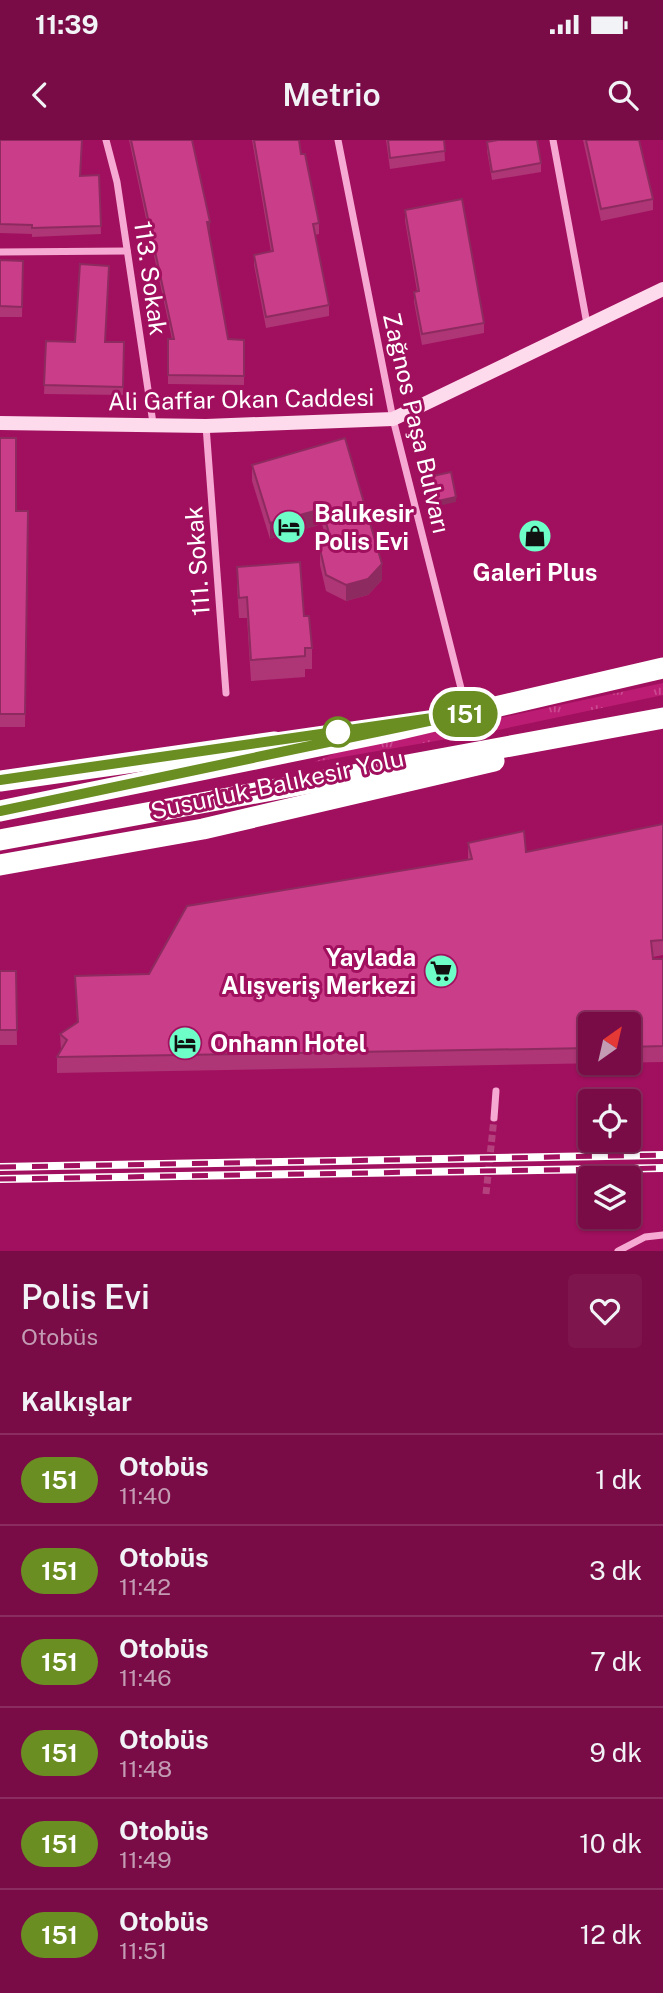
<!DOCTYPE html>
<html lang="tr">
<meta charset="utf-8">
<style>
body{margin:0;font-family:"Public Sans",sans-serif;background:#7e154d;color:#f1f3f6;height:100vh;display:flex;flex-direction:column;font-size:26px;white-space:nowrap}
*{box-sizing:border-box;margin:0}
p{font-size:23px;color:#c39bb3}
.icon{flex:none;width:38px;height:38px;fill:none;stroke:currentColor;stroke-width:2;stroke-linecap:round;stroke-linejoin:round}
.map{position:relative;height:1111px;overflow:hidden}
.details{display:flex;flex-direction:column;background:#790c46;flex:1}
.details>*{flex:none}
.badge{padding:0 14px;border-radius:23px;font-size:24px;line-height:46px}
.needle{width:46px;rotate:34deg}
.fabs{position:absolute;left:578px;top:872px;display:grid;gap:14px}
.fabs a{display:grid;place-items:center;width:63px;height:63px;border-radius:7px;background:#790c46;box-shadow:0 2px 5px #0004,0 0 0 2px #8a2c5f;font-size:35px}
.map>.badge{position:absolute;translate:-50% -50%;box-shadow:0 0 0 4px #fff}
h2{padding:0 21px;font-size:26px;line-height:63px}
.round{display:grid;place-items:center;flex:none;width:74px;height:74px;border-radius:7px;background:#7e154d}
.summary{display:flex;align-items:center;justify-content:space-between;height:119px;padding:0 21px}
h1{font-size:33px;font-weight:600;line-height:52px}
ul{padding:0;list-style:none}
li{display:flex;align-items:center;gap:21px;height:91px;padding:0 21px;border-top:2px solid #8a2c5f}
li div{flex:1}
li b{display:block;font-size:26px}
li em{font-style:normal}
li .badge{min-width:77px;font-weight:700;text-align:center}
.status{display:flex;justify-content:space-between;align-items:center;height:49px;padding:0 35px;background:#790c46;direction:ltr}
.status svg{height:19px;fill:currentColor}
header{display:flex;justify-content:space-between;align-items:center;height:91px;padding:0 21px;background:#790c46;font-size:32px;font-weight:600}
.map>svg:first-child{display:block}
.grass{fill:url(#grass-tufts)}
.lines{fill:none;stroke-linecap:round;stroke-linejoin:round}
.street-tunnel{stroke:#b4407e;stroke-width:7;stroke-dasharray:7 3.5;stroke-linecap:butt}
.street{stroke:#f6a9d3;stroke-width:7}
.secondary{stroke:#fedaed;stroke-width:14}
.highway{stroke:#fff;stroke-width:21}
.rail-casing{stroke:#fff;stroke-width:8}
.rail{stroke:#a1105e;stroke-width:5;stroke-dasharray:16;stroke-linecap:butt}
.wall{fill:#ae3576;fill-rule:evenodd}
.shaded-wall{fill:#8d2b60}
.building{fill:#ca3e89;stroke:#8d2b60;stroke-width:2}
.line-casing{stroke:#fff;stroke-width:16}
.line{stroke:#6b8e23;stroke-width:10}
.stop-dot{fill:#fff;stroke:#6b8e23;stroke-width:3.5}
.labels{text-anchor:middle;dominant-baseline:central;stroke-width:6;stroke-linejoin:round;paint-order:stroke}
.street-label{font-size:24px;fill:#fff;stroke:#a1105e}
.poi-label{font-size:24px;font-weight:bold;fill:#fff;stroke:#a1105e;text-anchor:start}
</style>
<div class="status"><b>11:39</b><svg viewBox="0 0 49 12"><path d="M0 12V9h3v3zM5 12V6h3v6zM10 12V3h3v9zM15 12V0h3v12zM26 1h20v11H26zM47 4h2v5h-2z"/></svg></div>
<header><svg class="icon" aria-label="back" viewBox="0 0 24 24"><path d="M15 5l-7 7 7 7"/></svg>Metrio<svg class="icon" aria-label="search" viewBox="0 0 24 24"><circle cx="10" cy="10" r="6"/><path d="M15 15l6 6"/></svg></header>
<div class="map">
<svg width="663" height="1111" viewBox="0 0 663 1111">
<defs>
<pattern id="grass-tufts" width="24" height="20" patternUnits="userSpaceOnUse" patternTransform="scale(1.75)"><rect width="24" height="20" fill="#bd1c74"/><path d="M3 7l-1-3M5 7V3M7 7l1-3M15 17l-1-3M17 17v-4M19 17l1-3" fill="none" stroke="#ca4990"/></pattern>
</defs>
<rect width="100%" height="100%" fill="#a1105e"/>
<!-- grass -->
<polygon class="grass" points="663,543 663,555 493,591 314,622 336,613"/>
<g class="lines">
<!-- street-tunnel -->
<polyline class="street-tunnel" points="486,1054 494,978"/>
<!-- street -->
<g class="street">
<polyline points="106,0 117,42 153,283"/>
<polyline points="338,0 393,279 467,572"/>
<polyline points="553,0 587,184"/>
<polyline points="0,112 127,111"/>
<polyline points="206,286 226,553"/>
<polyline points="494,978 496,951"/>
<polyline points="618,1111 645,1097 663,1095"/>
</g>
<!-- secondary -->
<polyline class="secondary" points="0,283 206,286 393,279 663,149"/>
<!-- highway -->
<g class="highway">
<polyline points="0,641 275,602"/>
<polyline points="0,671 392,591 663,528"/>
<polyline points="0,700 663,578"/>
<polyline points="0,725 203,689 494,621"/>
</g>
<defs>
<g id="rail">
<polyline points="0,1027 663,1015"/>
<polyline points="0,1039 663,1028"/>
</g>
</defs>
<!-- rail casing -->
<use href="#rail" class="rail-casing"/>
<!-- rail -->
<use href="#rail" class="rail"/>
</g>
<!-- wall -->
<g class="wall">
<polygon points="0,0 80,36 99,35 101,94 32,97 32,94 0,93"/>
<polygon points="129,0 192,0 210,91 208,91 228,199 244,200 244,245 168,244 168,199 172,199"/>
<polygon points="252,0 299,0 301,14 319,83 319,94 315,95 329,165 329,176 266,188 254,125 254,115 271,112"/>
<polygon points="386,0 444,0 445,21 390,29"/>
<polygon points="583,0 639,0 653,59 653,70 601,81"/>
<polygon points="487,2 541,23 541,32 492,40 487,11"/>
<polygon points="405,70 484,183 484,193 422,205 414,162 414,152 417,151 405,81"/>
<polygon points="0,120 23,121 22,177 0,177"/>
<polygon points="46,201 124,202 123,255 44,254"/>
<polygon points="0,298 16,371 28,371 25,587 0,587"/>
<polygon points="345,298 382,440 368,455 346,461 326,451 320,425 320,409 326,398 322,384 270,399 252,341 252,325"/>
<polygon points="237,427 304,476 312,508 312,529 305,529 305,537 251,541 247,478 239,478 237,447"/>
<path d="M663 684V815L653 817V819H663V922L57 933V917L61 910 60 894 77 882 75 836 149 834 468 720V703L526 712ZM590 884H628V922H590Z"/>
<polygon points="0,831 16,831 17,905 0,905"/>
</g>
<!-- shaded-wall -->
<g class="shaded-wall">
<rect x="207" y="82" width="3" height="9"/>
<polygon points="456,357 456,362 438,366 438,361"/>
<polygon points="322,369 322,384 270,399 270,383"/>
<polygon points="382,424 382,440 368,455 346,461 346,445"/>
</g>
<!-- building -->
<g class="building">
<polygon points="0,0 82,0 80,36 99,35 101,86 32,88 32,85 0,84"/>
<polygon points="131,0 192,0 210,82 207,82 228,199 244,200 244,236 168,235 168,199 174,199"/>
<polygon points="254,0 299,0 301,14 305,14 319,83 313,84 329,165 266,177 254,115 273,111"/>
<polygon points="388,0 444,0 445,11 390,18"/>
<polygon points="498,0 537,0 541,23 492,32 487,2"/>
<polygon points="586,0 639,0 653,59 601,69"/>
<polygon points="462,59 484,183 422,194 414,152 419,151 405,70"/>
<polygon points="0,120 23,121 22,167 0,166"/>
<polygon points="80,124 109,126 105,202 124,202 123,247 44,245 46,201 75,202"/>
<polygon points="0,298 16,298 16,371 28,371 25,574 0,574"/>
<polygon points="345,298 382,424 368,439 346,445 326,435 320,409 329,393 322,369 270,383 252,325"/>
<polygon points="451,332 456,357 438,361 433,336"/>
<polygon points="300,422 304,476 309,476 312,508 305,508 305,516 251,520 247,457 239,458 237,427"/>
<polygon points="663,684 663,800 651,801 653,819 663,819 663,906 628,907 628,884 590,884 590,908 57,917 67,900 60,894 78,882 75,836 149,834 187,766 472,719 468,703 524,691 526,712"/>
<polygon points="0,831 16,831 17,890 0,890"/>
</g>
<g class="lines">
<defs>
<polyline id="line" points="0,640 467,573 0,671"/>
</defs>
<!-- line casing -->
<use href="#line" class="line-casing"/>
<!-- line -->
<use href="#line" class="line"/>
</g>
<!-- icons -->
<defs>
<symbol id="hotel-disc" viewBox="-11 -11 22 22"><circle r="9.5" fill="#6dffc7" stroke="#a1105e"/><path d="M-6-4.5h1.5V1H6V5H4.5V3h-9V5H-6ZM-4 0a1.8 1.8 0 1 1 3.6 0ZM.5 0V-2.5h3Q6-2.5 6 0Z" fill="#111"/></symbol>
<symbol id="shop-disc" viewBox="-11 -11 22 22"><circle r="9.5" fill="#6dffc7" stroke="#a1105e"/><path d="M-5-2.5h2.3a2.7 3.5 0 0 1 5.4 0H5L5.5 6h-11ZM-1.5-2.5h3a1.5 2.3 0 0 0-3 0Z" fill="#111"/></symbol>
<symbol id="supermarket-disc" viewBox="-11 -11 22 22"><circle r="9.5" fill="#6dffc7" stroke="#a1105e"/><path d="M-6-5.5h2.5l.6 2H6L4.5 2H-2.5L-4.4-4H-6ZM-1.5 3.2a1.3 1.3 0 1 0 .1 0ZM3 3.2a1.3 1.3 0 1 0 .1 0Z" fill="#111"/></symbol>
</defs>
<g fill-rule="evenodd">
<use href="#hotel-disc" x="270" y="368" width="38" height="38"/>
<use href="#shop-disc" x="516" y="377" width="38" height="38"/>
<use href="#supermarket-disc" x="422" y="812" width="38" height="38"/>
<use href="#hotel-disc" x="166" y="884" width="38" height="38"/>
</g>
<!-- markers -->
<circle class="stop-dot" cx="338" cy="592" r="14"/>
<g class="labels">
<!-- street labels -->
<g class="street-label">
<text transform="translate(151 138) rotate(82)">113. Sokak</text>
<text transform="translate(241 259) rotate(-1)">Ali Gaffar Okan Caddesi</text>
<text transform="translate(417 283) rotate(77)">Zağnos Paşa Bulvarı</text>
<text transform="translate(197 421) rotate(-94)">111. Sokak</text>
<text transform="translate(277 644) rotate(-12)">Susurluk-Balıkesir Yolu</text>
</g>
<!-- poi labels -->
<g class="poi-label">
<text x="314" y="373">Balıkesir<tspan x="314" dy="28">Polis Evi</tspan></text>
<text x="535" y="432" text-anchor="middle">Galeri Plus</text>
<text x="416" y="817" text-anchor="end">Yaylada<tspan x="416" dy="28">Alışveriş Merkezi</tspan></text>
<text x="210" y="903">Onhann Hotel</text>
</g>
</g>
</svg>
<div class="fabs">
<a><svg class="needle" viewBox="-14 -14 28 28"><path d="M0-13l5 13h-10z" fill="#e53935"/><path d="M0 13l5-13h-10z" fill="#c39bb3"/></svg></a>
<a><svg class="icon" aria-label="locate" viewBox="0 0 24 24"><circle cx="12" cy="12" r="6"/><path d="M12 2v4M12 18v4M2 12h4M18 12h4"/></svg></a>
<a><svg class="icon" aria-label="layers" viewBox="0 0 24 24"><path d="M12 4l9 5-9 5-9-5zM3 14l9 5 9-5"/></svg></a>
</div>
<b class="badge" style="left:465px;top:574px;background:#6b8e23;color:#fff">151</b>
</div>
<section class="details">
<div class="summary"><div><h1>Polis Evi</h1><p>Otobüs</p></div><a class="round"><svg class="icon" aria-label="heart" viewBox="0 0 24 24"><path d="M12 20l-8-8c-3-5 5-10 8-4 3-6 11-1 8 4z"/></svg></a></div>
<h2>Kalkışlar</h2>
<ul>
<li><span class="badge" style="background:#6b8e23;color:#fff">151</span><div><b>Otobüs</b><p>11:40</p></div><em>1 dk</em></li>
<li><span class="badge" style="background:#6b8e23;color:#fff">151</span><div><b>Otobüs</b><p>11:42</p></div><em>3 dk</em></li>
<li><span class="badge" style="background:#6b8e23;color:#fff">151</span><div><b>Otobüs</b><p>11:46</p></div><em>7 dk</em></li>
<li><span class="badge" style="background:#6b8e23;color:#fff">151</span><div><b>Otobüs</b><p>11:48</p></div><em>9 dk</em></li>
<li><span class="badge" style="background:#6b8e23;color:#fff">151</span><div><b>Otobüs</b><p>11:49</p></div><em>10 dk</em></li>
<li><span class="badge" style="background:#6b8e23;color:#fff">151</span><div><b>Otobüs</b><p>11:51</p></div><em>12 dk</em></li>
</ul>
</section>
